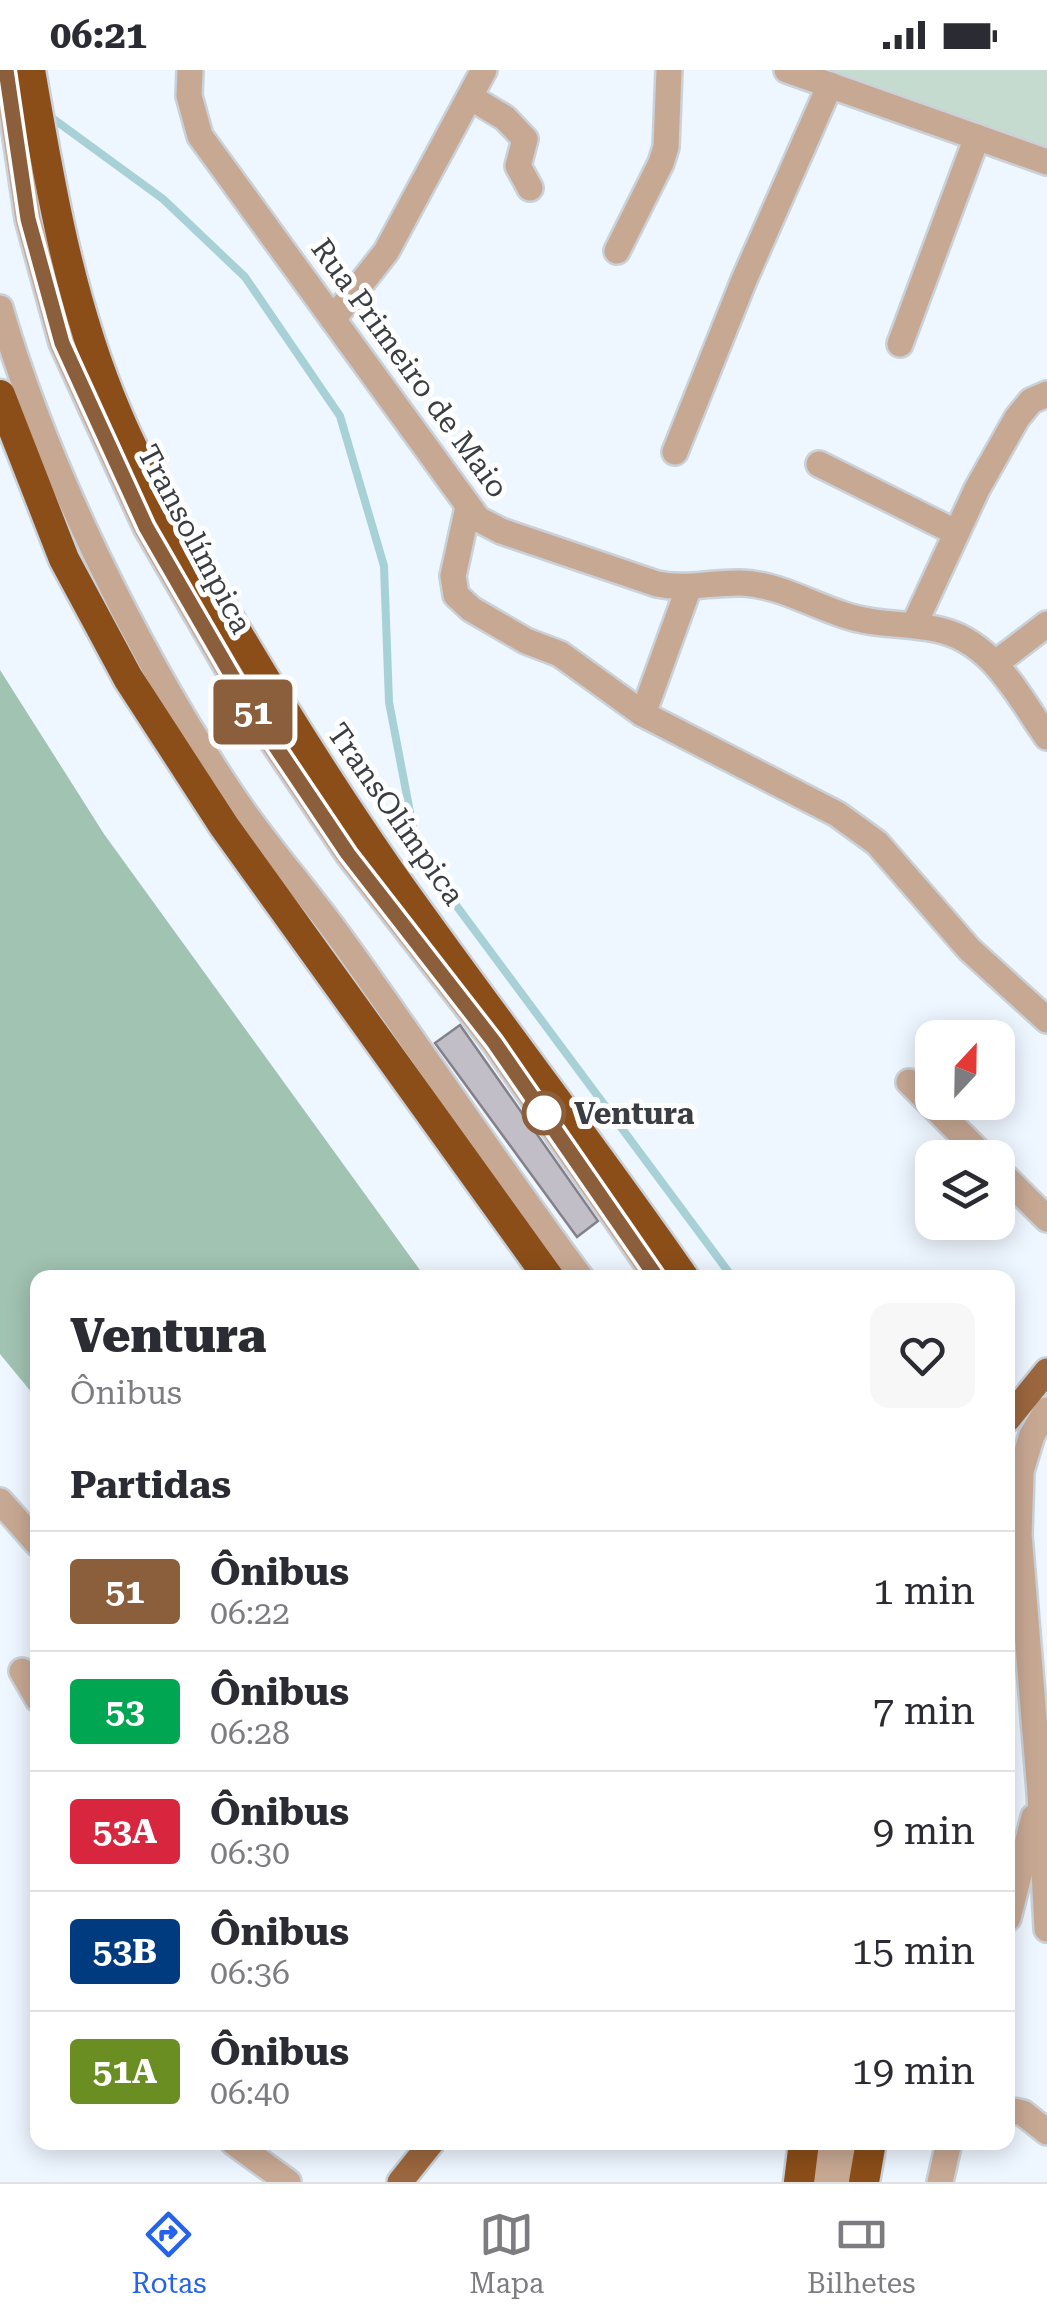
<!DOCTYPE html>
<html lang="pt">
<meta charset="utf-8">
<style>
body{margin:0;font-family:"Roboto Serif",serif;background:#f7f7f7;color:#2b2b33;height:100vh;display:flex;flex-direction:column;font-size:38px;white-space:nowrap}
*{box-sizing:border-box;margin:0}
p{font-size:32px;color:#7c7c81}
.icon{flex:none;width:55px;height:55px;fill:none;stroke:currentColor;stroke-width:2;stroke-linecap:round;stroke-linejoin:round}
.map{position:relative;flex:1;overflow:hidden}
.sheet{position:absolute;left:30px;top:1200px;width:985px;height:880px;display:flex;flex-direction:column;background:#fff;border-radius:20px;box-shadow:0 5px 25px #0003}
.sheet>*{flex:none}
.badge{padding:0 20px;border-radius:8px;font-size:35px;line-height:65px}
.needle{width:65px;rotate:22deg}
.fabs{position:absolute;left:915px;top:950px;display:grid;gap:20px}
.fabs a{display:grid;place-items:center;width:100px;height:100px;border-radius:20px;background:#fff;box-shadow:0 5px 25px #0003;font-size:50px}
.map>.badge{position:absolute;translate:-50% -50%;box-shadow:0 0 0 5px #fff}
h2{padding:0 40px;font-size:38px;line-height:90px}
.round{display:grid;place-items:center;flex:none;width:105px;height:105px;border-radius:20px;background:#f7f7f7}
.overview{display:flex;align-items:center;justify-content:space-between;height:170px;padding:0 40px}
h1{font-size:48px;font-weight:800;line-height:75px}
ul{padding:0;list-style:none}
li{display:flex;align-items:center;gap:30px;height:120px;padding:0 40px;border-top:2px solid #e1e1e2}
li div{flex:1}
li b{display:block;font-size:38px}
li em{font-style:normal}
li .badge{min-width:110px;font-weight:700;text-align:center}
.status{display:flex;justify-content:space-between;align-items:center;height:70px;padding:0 50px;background:#fff;direction:ltr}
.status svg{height:28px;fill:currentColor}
.tabs{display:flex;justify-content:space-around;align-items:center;height:140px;border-top:2px solid #e1e1e2;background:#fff;font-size:28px;color:#7c7c81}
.tabs a{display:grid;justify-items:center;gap:5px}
.tabs .current{color:#2563eb}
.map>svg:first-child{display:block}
.green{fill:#c6dbcf}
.forest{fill:#a1c3b1}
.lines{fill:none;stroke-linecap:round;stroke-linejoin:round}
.stream{stroke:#a7d0d7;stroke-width:8}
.building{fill:#c2bec8;stroke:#84808a;stroke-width:2.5}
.minor-casing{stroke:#cad1d9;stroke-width:30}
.major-casing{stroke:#cad1d9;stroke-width:30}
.highway-casing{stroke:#cad1d9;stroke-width:35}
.minor{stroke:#c7a893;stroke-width:25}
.major{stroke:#9b673e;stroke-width:25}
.highway{stroke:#8b4e19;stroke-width:30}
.line-casing{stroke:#fff;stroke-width:22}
.line{stroke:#8b5e3c;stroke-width:15}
.stop-dot{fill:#fff;stroke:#8b5e3c;stroke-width:5}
.labels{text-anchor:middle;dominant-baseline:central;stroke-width:10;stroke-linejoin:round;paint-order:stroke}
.street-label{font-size:30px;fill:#3a3d41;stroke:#fff}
.stop-label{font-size:30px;font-weight:bold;fill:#3a3d41;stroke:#fff;text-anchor:start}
</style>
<div class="status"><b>06:21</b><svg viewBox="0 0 49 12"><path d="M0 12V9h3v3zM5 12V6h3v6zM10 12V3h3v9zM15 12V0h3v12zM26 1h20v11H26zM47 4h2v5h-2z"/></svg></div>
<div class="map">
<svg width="1047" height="2112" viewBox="0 0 1047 2112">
<rect width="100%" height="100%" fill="#eef6ff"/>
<!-- green -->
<polygon class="green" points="795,0 1047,0 1047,90"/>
<!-- forest -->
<polygon class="forest" points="0,600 104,764 425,1207 38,1208 37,1329 0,1284"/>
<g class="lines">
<!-- stream -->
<polyline class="stream" points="48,45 163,129 245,207 340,346 384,496 389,632 418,784 733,1208"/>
</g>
<!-- building -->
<polygon class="building" points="460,955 598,1151 577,1167 435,973"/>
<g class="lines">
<defs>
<g id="minor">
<polyline points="6,0 28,149 62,273 146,457 254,644 348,784 494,972 657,1208"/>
<path d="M190 0 189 26 200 66 478 449 501 461 657 514C686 520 712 512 741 513 777 514 810 534 844 545 873 555 904 553 935 559 991 569 1017 624 1047 667"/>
<polyline points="787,0 1047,92"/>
<polyline points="470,27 505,48 525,69 518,96 530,118"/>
<polyline points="617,181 661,93 666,77 669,0"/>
<path d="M0 238C47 400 137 581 230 722 265 775 308 822 344 873 424 984 499 1098 581 1208"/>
<polyline points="333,249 386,182 484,0"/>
<polyline points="900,274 977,67"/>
<polyline points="675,382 744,210 830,15"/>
<polyline points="819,394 955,462"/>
<polyline points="468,437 453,506 456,525 471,539 526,571 560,584 643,644"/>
<polyline points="689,517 643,644 837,744 877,773 969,879 1047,950"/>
<polyline points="914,555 977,419 1017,348 1031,331 1047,324"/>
<polyline points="996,593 1047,554"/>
<polyline points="909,1012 985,1088"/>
<polyline points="998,1100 1047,1149"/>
<polyline points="1047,1340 1032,1365 1021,1401 1019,1465 1040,1722 1047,1859"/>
<polyline points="0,1431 38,1474"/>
<polyline points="22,1601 38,1629"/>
<polyline points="1008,1848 1034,1747"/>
<polyline points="1008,2040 1023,2043 1047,2062"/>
<polyline points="233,2072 288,2112"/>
<polyline points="821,2112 827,2072"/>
<polyline points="841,2112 848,2072"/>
<polyline points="940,2112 949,2072"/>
</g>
<g id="major">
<polyline points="1008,1349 1047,1301"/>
<polyline points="400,2112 432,2072"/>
</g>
<g id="highway">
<path d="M30 0C50 117 70 234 117 344 145 411 191 486 229 549 279 634 331 717 387 798 484 936 588 1069 684 1208"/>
<polyline points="0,325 64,489 128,608 224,756 549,1208"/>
<polyline points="799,2112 804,2072"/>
<polyline points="864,2112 871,2072"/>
</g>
</defs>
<!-- minor casing -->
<use href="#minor" class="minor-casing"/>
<!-- major casing -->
<use href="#major" class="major-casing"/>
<!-- highway casing -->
<use href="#highway" class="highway-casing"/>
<!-- minor -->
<use href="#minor" class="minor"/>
<!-- major -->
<use href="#major" class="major"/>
<!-- highway -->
<use href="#highway" class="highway"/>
</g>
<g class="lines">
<defs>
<polyline id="line" points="6,0 28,149 62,273 146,457 254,644 348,784 494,972 657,1208"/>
</defs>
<!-- line casing -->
<use href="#line" class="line-casing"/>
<!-- line -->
<use href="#line" class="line"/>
</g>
<!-- markers -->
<circle class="stop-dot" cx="544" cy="1043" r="20"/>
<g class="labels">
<!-- street labels -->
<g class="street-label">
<text transform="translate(410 298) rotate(54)">Rua Primeiro de Maio</text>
<text transform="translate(195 469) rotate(62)">Transolímpica</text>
<text transform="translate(396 744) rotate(55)">TransOlímpica</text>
</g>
<!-- stop labels -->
<g class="stop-label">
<text x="574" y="1043">Ventura</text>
</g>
</g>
</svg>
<div class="fabs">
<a><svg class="needle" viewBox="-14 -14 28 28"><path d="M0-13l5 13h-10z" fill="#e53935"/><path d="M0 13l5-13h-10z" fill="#7c7c81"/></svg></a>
<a><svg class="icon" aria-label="layers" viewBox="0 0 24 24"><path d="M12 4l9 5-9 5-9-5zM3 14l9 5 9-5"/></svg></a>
</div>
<b class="badge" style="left:253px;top:642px;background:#8b5e3c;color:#fff">51</b>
<section class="sheet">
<div class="overview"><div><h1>Ventura</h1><p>Ônibus</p></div><a class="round"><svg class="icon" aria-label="heart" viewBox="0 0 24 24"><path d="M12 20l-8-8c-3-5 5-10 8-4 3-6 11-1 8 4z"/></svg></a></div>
<h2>Partidas</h2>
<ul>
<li><span class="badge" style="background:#8b5e3c;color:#fff">51</span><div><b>Ônibus</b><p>06:22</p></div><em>1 min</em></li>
<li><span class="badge" style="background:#00a651;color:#fff">53</span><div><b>Ônibus</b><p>06:28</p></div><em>7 min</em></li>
<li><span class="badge" style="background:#d7263d;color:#fff">53A</span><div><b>Ônibus</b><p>06:30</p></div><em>9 min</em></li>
<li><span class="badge" style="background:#003b80;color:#fff">53B</span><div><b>Ônibus</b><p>06:36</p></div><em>15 min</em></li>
<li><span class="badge" style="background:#6b8e23;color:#fff">51A</span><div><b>Ônibus</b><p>06:40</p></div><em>19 min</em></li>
</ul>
</section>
</div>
<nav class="tabs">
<a class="current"><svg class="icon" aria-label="directions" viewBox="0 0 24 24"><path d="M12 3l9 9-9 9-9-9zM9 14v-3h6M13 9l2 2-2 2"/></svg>Rotas</a>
<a><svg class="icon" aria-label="map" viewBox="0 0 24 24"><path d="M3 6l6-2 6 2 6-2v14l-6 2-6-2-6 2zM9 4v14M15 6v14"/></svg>Mapa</a>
<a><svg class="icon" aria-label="tickets" viewBox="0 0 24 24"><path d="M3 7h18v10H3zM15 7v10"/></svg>Bilhetes</a>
</nav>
